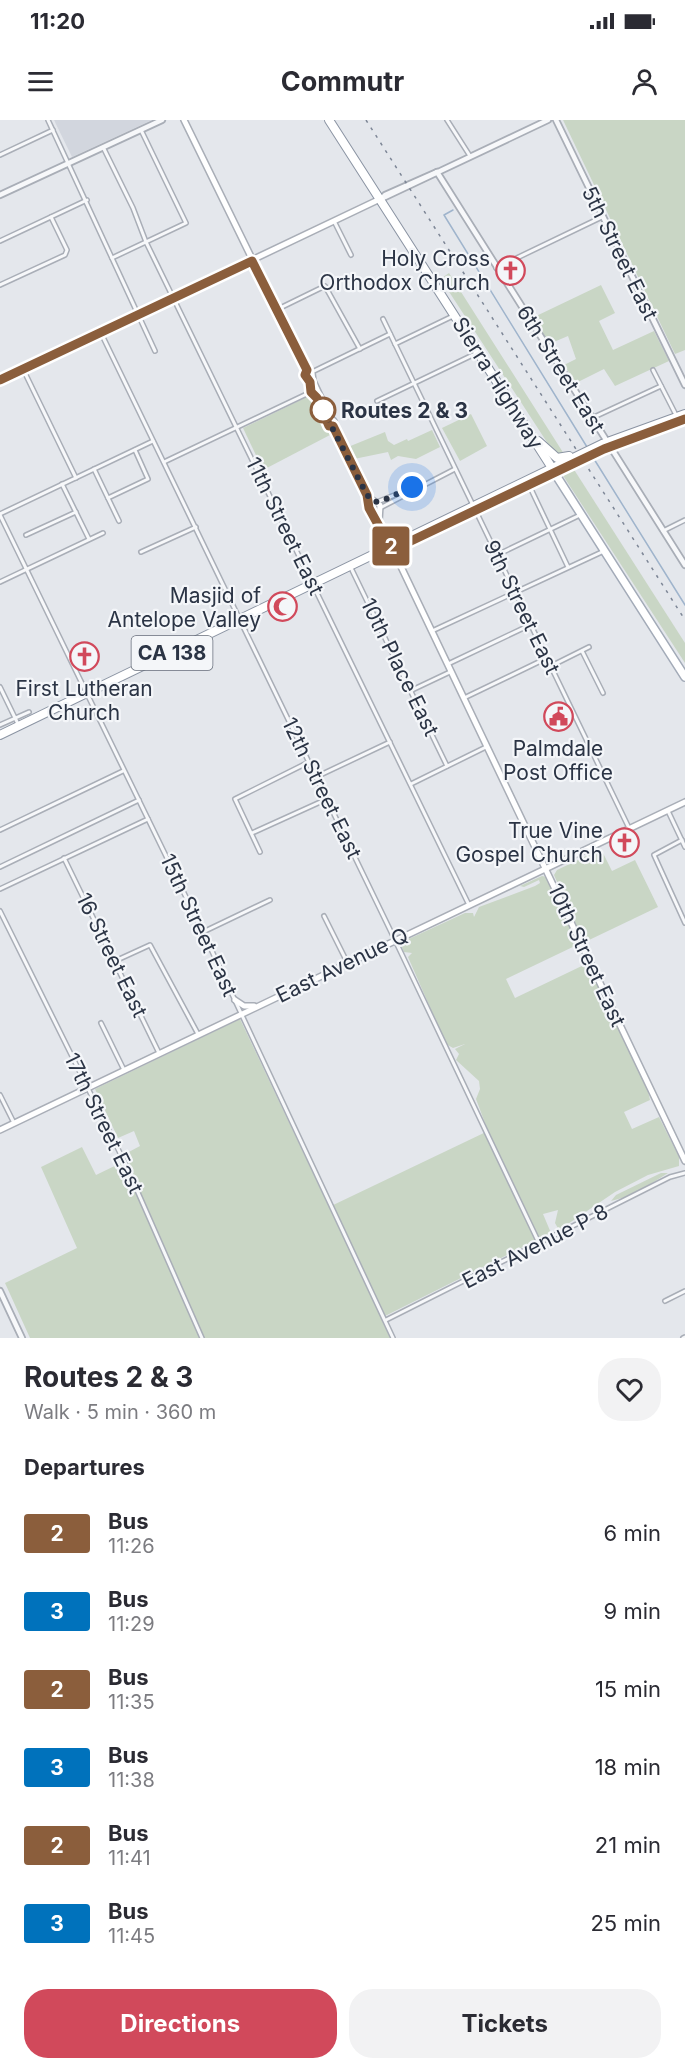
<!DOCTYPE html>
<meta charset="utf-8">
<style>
body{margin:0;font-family:Inter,sans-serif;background:#f2f2f3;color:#2b2b33;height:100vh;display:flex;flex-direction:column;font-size:22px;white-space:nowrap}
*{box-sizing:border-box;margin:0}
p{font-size:20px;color:#7c7c81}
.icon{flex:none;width:33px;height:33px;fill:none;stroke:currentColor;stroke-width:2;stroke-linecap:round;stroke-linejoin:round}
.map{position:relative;height:1218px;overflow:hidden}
.panel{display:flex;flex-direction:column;background:#fff;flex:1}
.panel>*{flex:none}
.badge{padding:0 12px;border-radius:4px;font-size:21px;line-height:39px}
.you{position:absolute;width:30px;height:30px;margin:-15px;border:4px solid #fff;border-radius:50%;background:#1a73e8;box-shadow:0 0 0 9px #1a73e833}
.map>.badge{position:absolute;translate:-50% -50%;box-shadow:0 0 0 3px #fff}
h2{padding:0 24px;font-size:22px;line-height:54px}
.round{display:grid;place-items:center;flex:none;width:63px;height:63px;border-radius:24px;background:#f2f2f3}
.head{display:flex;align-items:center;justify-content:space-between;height:102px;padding:0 24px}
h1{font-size:28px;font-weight:700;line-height:45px}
.action{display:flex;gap:12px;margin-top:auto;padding:12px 24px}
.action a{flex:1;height:69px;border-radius:24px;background:#d1495b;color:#fff;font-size:24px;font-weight:700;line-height:69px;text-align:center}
.action a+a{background:#f2f2f3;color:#2b2b33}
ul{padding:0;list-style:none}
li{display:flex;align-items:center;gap:18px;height:78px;padding:0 24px}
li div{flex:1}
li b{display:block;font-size:22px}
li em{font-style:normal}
li .badge{min-width:66px;font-weight:700;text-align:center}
.status{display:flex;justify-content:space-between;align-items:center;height:42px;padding:0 30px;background:#fff;direction:ltr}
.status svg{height:16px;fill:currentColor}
header{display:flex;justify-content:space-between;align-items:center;height:78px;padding:0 24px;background:#fff;font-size:27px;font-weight:700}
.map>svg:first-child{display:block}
.built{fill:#d2d6de}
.green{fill:#c9d6c5}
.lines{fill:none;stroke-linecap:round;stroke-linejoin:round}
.stream{stroke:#9fb4cc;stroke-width:1.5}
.minor-casing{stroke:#a9aeb7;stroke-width:6}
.tertiary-casing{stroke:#a9aeb7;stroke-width:8}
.secondary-casing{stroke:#a9aeb7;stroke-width:8}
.primary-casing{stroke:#a3abb8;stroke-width:10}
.trunk-casing{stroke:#8b94a3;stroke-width:10}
.minor{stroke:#f7f8fa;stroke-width:3}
.tertiary{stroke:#f7f8fa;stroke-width:4.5}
.secondary{stroke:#fff;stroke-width:5}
.primary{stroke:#fff;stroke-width:7}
.trunk{stroke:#fff;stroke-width:8}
.rail{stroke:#7d8696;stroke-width:1.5;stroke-dasharray:3 6;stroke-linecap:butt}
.line-casing{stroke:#fff;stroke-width:14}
.line{stroke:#8b5e3c;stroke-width:9}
.walk{stroke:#2b3445;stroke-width:6;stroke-dasharray:0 10.8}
.stop-dot{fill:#fff;stroke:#8b5e3c;stroke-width:3}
.labels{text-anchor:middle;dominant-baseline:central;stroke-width:4.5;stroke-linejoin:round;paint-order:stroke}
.shield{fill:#f4f6f9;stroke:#676e7b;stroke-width:1.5}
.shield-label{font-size:20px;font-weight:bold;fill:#2b3445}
.street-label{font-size:21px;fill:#2b3445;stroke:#f4f6f9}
.poi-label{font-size:21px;fill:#2b3445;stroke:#f4f6f9;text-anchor:end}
.stop-label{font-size:21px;font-weight:bold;fill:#2b3445;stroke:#f4f6f9;text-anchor:start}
</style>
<div class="status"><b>11:20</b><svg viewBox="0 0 49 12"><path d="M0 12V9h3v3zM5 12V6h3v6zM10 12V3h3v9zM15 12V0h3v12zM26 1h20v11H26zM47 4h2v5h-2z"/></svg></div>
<header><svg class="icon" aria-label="menu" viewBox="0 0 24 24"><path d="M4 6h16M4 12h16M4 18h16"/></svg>Commutr<svg class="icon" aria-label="person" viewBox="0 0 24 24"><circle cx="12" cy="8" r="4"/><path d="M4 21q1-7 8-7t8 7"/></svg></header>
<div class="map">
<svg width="685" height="1218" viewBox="0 0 685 1218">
<rect width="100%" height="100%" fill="#e4e7ec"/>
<!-- built -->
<polygon class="built" points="54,0 152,0 72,37"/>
<!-- green -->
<g class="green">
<polygon points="563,0 685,0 685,230 675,234"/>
<polygon points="449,153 564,334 560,336 552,330 444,164 439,160"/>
<polygon points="601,165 615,193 599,201 613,230 654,211 669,241 615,266 604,249 576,263 564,245 576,239 568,216 549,224 532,198"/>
<polygon points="311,275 330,315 263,350 243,308"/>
<polygon points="471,294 487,326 460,341 442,308"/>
<polygon points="432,310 440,327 416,339 398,336 391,340 388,332 354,339 348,327 385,312 388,321 394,325 407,319 408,321"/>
<polygon points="573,348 685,523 685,543 562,354"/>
<polygon points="601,729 612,751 635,740 658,787 587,821 583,820 554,755 557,750"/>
<polygon points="542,756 547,757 579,824 506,859 515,878 588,843 648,971 650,980 624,992 632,1009 659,997 679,1037 679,1046 648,1055 615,1072 559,1110 555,1103 558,1090 543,1094 551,1113 381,1198 390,1218 30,1218 5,1163 77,1128 41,1047 82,1027 96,1055 127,1040 125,1034 140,1026 134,1011 118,1018 95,969 240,899 329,1087 488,1011 476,979 480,969 479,961 456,940 459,934 455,929 465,924 453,928 446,924 408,837 412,833 404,832 400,823 465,793 473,793 474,797 479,787 535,766 540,763 539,760 524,767 520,766"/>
<polygon points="661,1053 668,1053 633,1075 611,1081 616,1075"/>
</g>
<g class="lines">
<!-- stream -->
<g class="stream">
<polyline points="453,90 444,95 587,327"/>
<polyline points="594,339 685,485"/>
</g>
<defs>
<g id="minor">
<polyline points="48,0 155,231"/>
<polyline points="447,0 470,36"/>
<polyline points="103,27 133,88 146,122 469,785"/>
<polyline points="0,35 53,10"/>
<polyline points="334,101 351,135"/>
<polyline points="0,121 87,80"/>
<polyline points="112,138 186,103 141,10"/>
<polyline points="496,148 602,97"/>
<polyline points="0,165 65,135 67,130 51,97"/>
<polyline points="278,189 325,166 360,229"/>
<polyline points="383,199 629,708"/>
<polyline points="101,213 395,820 540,1125"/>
<polyline points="395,224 453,196"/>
<polyline points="23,249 76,358"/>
<polyline points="653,250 676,295"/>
<polyline points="312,252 390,214"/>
<polyline points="377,281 477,233"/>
<polyline points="592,298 661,266"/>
<polyline points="164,342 311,272"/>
<polyline points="94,349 119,401"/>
<polyline points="62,364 89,419"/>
<polyline points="529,365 568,447"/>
<polyline points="108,378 148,359 135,330"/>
<polyline points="377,382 415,367"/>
<polyline points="380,388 455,349"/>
<polyline points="0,394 153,321"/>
<polyline points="0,395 203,812 393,1218"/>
<polyline points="663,411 685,400"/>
<polyline points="26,415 76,392"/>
<polyline points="141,432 196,407"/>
<polyline points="497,435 580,395"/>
<polyline points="352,450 447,646"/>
<polyline points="0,462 103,413"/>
<polyline points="432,511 604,431"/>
<polyline points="582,531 603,573"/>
<polyline points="448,544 530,505"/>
<polyline points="551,546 589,527"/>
<polyline points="0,567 19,606"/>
<polyline points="412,570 450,552"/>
<polyline points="464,578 547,538"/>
<polyline points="0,605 29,592"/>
<polyline points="316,657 390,622"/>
<polyline points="411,664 486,627"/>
<polyline points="668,691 685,727"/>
<polyline points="0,710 123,651"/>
<polyline points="252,713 327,679"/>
<polyline points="682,720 654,735 685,803"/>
<polyline points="260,732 235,679 309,642"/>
<polyline points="64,738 159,933"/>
<polyline points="0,747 139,680"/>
<polyline points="0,769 148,699"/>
<polyline points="0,791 125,1043 202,1218"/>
<polyline points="324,796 347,842"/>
<polyline points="203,812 270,780"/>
<polyline points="115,841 150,825 198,914"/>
<polyline points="101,903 124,950"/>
<polyline points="0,975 14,1003"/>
<polyline points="665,1181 685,1171"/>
<polyline points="386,1200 670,1057 685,1053"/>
<polyline points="683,1218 685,1217"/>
</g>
<g id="tertiary">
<polyline points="556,0 685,265"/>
<polyline points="437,52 685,445"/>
<polyline points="0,75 162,0"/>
<polyline points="381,79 548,0"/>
<polyline points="381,79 385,75 437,52"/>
<polyline points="0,1171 22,1218"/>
</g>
<g id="secondary">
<polyline points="184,0 307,251"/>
<polyline points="0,260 380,79"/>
<circle cx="331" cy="303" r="3.5"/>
<polyline points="328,301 317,278 311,272 310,262 305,255 307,251 312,253 313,261 331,299"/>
<polyline points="333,306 367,375 369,388 383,409 685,1041"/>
<polyline points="368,377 380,385 379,402"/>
<polyline points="235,880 244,886 254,886"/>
<polyline points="0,1010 685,682"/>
</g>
<polyline id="primary" points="554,352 685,557"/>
<g id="trunk">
<polyline points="329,0 554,351"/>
<polyline points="538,321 557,338 569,336"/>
<polyline points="586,337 685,299"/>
<polyline points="0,615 602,324 685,294"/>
</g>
</defs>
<!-- minor casing -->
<use href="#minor" class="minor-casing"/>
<!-- tertiary casing -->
<use href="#tertiary" class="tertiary-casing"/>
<!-- secondary casing -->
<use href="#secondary" class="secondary-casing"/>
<!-- primary casing -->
<use href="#primary" class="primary-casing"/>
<!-- trunk casing -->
<use href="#trunk" class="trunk-casing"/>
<!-- minor -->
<use href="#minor" class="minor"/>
<!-- tertiary -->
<use href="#tertiary" class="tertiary"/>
<!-- secondary -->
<use href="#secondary" class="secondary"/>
<!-- primary -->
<use href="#primary" class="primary"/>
<!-- trunk -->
<use href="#trunk" class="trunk"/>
<!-- rail -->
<polyline class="rail" points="366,0 685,500"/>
</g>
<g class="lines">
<defs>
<polyline id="line" points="0,260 252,141 307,250 305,255 310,262 311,272 317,278 329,306 333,306 367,375 369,388 392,430 604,329 685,299"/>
</defs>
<!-- line casing -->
<use href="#line" class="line-casing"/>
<!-- line -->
<use href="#line" class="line"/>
<!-- walk -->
<polyline class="walk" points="323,290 367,375 374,382 382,381 412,367"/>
</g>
<!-- icons -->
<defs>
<symbol id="church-ring" viewBox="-11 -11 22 22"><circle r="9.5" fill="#f4f6f9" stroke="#d1495b" stroke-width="1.5"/><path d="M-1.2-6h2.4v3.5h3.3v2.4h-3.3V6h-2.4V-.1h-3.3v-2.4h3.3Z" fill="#d1495b"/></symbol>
<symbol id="mosque-ring" viewBox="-11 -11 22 22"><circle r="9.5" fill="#f4f6f9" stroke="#d1495b" stroke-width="1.5"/><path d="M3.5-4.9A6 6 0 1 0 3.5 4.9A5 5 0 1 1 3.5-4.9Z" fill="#d1495b"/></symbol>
<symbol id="civic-ring" viewBox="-11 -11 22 22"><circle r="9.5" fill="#f4f6f9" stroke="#d1495b" stroke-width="1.5"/><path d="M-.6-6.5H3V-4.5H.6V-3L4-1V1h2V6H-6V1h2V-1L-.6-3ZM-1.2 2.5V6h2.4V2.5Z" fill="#d1495b"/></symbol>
</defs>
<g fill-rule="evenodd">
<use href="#church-ring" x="494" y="134" width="33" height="33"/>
<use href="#mosque-ring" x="266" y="470" width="33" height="33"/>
<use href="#church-ring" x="68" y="520" width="33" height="33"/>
<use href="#civic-ring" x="542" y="580" width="33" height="33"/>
<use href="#church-ring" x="608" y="706" width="33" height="33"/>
</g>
<!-- markers -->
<circle class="stop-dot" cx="323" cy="290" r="12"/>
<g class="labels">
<!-- shield labels -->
<rect class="shield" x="131.5" y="516" width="81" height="34" rx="4.5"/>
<g class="shield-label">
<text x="172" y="533">CA 138</text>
</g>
<!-- street labels -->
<g class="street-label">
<text transform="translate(620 133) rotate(64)">5th Street East</text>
<text transform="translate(561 249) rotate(58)">6th Street East</text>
<text transform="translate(498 263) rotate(58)">Sierra Highway</text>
<text transform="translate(285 406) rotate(64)">11th Street East</text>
<text transform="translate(522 487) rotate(64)">9th Street East</text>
<text transform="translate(400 547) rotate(64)">10th Place East</text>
<text transform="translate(322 668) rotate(64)">12th Street East</text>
<text transform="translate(199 805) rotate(65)">15th Street East</text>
<text transform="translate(112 835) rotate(64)">16 Street East</text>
<text transform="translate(587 835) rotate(65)">10th Street East</text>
<text transform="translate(342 845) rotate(-26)">East Avenue Q</text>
<text transform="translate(104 1003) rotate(64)">17th Street East</text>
<text transform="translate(535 1126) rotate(-27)">East Avenue P 8</text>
</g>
<!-- poi labels -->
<g class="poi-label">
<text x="490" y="138">Holy Cross<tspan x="490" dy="24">Orthodox Church</tspan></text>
<text x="261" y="475">Masjid of<tspan x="261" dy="24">Antelope Valley</tspan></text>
<text x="84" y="568" text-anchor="middle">First Lutheran<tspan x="84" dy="24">Church</tspan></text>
<text x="558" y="628" text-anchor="middle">Palmdale<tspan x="558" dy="24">Post Office</tspan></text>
<text x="603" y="710">True Vine<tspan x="603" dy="24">Gospel Church</tspan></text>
</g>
<!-- stop labels -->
<g class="stop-label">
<text x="341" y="290">Routes 2 &amp; 3</text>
</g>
</g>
</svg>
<div class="you" style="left:412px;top:367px"></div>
<b class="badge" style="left:391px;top:426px;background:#8b5e3c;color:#fff">2</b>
</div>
<section class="panel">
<div class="head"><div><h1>Routes 2 &amp; 3</h1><p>Walk · 5 min · 360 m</p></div><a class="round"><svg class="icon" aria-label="heart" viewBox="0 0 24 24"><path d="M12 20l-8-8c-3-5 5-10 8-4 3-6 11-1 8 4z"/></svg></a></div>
<h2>Departures</h2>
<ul>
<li><span class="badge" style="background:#8b5e3c;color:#fff">2</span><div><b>Bus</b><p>11:26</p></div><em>6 min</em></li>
<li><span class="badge" style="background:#0072bc;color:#fff">3</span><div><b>Bus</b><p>11:29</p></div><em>9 min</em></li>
<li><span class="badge" style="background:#8b5e3c;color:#fff">2</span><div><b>Bus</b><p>11:35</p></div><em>15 min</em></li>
<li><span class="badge" style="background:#0072bc;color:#fff">3</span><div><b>Bus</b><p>11:38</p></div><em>18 min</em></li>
<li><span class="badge" style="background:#8b5e3c;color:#fff">2</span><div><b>Bus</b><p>11:41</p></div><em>21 min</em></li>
<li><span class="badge" style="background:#0072bc;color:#fff">3</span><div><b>Bus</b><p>11:45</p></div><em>25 min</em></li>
</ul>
<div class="action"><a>Directions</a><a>Tickets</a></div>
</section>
